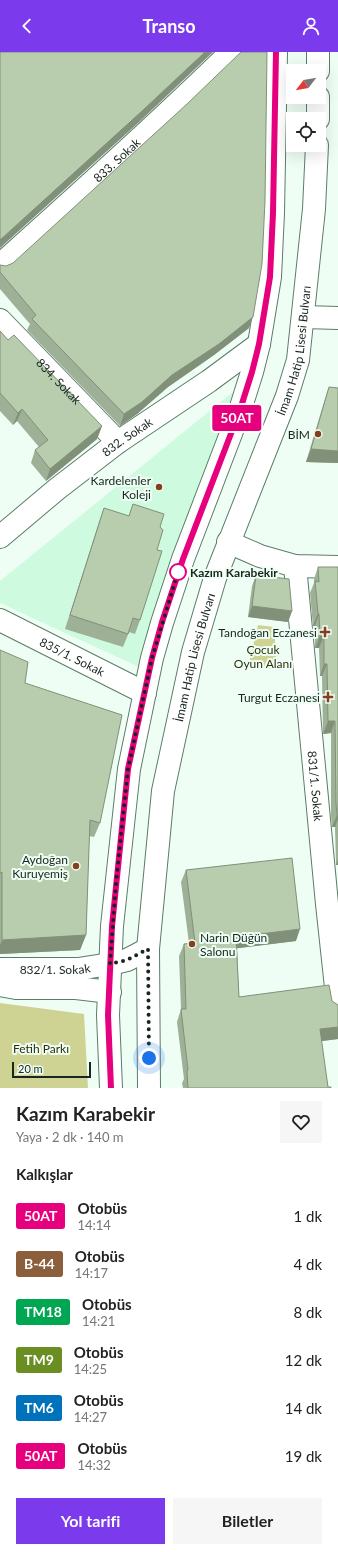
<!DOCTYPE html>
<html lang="tr">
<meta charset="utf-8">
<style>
body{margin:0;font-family:Lato,sans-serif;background:#f6f6f6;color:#222;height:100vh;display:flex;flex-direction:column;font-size:15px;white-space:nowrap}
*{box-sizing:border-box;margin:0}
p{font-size:13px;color:#767676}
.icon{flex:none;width:22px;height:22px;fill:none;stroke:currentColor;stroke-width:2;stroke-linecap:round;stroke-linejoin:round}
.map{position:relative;height:1036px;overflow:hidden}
.side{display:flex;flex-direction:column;background:#fff;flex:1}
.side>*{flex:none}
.badge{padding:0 8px;border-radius:3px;font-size:14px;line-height:26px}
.needle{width:26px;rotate:239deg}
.buttons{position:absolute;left:286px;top:12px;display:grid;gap:8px}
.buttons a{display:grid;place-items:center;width:40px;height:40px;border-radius:0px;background:#fff;box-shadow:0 4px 16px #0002;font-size:20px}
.scale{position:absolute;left:12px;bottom:10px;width:79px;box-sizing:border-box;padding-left:4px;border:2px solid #18261e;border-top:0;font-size:11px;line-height:14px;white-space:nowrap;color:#18261e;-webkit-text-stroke:3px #effef5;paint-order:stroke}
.you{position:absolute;width:20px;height:20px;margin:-10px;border:3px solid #fff;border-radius:50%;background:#1a73e8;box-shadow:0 0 0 6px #1a73e833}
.map>.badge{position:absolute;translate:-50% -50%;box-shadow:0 0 0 2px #fff}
h2{padding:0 16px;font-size:15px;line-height:36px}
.round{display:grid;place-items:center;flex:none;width:42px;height:42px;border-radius:0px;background:#f6f6f6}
.overview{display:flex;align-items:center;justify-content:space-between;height:68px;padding:0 16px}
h1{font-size:19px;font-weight:700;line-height:30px}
.action{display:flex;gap:8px;margin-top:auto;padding:8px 16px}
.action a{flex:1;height:46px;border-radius:0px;background:#7c3aed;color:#fff;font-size:16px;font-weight:700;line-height:46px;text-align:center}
.action a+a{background:#f6f6f6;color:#222}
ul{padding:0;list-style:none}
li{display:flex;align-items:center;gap:12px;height:48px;padding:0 16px}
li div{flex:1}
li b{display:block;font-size:15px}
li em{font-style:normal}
li .badge{min-width:44px;font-weight:700;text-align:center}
header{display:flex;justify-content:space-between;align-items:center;height:52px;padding:0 16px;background:#7c3aed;color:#fff;font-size:18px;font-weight:700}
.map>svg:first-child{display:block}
.built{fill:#cefbdf}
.green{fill:#ced393}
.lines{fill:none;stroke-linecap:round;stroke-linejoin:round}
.street-casing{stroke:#5b7d68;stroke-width:24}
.secondary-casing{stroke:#5b7d68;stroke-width:24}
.primary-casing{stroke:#5b7d68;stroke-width:24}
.street{stroke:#fff;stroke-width:22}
.secondary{stroke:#fff;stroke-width:22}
.primary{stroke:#fff;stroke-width:22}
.wall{fill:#9eb095}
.shaded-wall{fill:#819079}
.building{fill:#b8cdad;stroke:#819079}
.line-casing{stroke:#fff;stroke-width:9}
.line{stroke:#e6007e;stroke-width:6}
.walk{stroke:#18261e;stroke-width:4;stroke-dasharray:0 7.2}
.poi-dot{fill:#863f1e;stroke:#effef5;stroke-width:1.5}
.stop-dot{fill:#fff;stroke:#e6007e;stroke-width:2}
.labels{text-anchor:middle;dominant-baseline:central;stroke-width:4;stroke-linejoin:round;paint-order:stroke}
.street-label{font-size:12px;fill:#18261e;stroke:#effef5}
.poi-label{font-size:12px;fill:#18261e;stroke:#effef5;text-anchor:end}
.stop-label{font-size:12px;font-weight:bold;fill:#18261e;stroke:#effef5;text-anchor:start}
.park-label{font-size:12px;fill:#2f310d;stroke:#effef5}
</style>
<header><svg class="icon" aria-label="back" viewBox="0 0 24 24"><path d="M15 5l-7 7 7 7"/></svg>Transo<svg class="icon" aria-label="person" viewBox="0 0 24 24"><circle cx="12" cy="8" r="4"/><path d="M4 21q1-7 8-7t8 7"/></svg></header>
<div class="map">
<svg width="338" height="1036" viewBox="0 0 338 1036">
<rect width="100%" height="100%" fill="#effef5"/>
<!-- built -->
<polygon class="built" points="233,340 141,616 0,551 0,529"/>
<!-- green -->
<g class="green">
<polygon points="258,573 274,575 277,617 248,615"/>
<polygon points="0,951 84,962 88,1036 0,1036"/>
</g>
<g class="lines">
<defs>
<g id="street">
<path id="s1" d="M0 213C78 143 156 73 231 0"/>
<polyline points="304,265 338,266"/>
<path id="s2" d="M0 268 118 390"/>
<polyline points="228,490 260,504 295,514 338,515"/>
<path id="s3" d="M295 514 327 852 338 954"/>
<path id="s4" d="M0 568 145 641"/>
<path id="s5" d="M0 917H78L110 912"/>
<polyline points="0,933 16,936 76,936 110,940"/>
</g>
<g id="secondary">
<path id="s6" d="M0 485 57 437 118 390 209 329 259 292"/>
</g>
<g id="primary">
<polyline points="318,0 318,19"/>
<polyline points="318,67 318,45"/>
<polyline points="110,912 127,908 148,897"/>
<polyline points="111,1036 108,963 112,874 129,717 152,606 162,571 183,507 240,358 252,320 259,292 270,225 273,161 276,0"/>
<path id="s7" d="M149 1036 148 897 163 739 193 600 215 526 287 344 298 308 314 157 317 93"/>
</g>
</defs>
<!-- street casing -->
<use href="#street" class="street-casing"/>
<!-- secondary casing -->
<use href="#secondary" class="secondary-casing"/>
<!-- primary casing -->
<use href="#primary" class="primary-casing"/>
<!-- street -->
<use href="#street" class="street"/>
<!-- secondary -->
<use href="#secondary" class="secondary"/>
<!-- primary -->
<use href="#primary" class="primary"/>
</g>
<!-- wall -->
<g class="wall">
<polygon points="0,213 249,276 214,303 168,335 137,362 120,374 27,278 30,272 0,237"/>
<polygon points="0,279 8,288 102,374 97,387 46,429 31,411 35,398 39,395 17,369 13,373 0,359"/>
<polygon points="329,335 338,336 338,411 306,410 325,347"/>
<polygon points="133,452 160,475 157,498 140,568 135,582 129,580 123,595 65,577 99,470 104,456 129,464"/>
<polygon points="318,515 338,515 338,813 336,813 335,775 332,775 331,763 331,681 323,682 322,624 320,624 319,596 315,596 315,574 313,574 310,541 314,531 314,527"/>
<polygon points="256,523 292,559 288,570 248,565 252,534"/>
<polygon points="0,598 100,771 94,785 89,784 86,883 80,898 0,902"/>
<polygon points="186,818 296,889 237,896 239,945 332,949 338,953 338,987 321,989 328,1035 331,1036 183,1036 182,1031 184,1027 177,970 181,957 179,904 184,892 189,891 181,830"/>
</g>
<!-- shaded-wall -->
<g class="shaded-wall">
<polygon points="205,0 213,0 137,72 0,196 0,188"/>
<polygon points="253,265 249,276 214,303 168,335 137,362 120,374 124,362 172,323"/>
<polygon points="22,357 17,369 13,373 18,361"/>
<polygon points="102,374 97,387 46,429 50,417"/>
<polygon points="311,397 338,399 338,411 306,410"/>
<polygon points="252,554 292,559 288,570 248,565"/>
<polygon points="318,561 319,562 315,574 313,574"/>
<polygon points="320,584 324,584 319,596 315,596"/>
<polygon points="324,612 327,612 322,624 320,624"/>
<polygon points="328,669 335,669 331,681 323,682"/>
<polygon points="337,763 338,763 338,767 335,775 332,775"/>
<polygon points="338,807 338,813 336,813"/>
<polygon points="300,877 296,889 232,897 236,885"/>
<polygon points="86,883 80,898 0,902 0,893 2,888"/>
<polygon points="338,975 338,987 315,990 320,977"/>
</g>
<!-- building -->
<g class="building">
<polygon points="0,0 205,0 141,60 0,188"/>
<polygon points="241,0 267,0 265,149 262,212 253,265 219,292 172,323 142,350 124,362 32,267 36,263 0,220 0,213 6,214 13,211 187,52"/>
<polygon points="0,279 8,288 14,283 102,374 50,417 35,398 48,388 22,357 18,361 0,341"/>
<polygon points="329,335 338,336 338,399 311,397"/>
<polygon points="133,452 164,462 160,475 163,478 157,498 162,499 140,568 133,566 128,582 70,563 104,456 129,464"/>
<polygon points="318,515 338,515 338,763 337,763 336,751 335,669 328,669 327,612 324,612 324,584 320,584 319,562 318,561 315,529 319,530"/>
<polygon points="256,523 289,527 292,559 252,554"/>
<polygon points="0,598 28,610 25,631 122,663 100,771 90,768 86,883 2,888 2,820 0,821"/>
<polygon points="292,806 300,877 236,885 239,945 329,933 332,949 338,953 338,975 320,977 328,1035 331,1035 331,1036 188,1036 187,1019 188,1018 181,957 186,957 184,892 195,891 186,818"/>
</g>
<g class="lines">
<defs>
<polyline id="line" points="111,1036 108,963 112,874 128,717 152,606 162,570 183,507 240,358 252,320 259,292 270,225 273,161 276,0"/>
</defs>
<!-- line casing -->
<use href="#line" class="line-casing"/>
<!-- line -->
<use href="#line" class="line"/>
<!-- walk -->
<polyline class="walk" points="149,1006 148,897 127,908 110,912 116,831 128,717 152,606 178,520"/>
</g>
<!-- markers -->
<g class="poi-dot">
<circle cx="318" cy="382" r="4"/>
<circle cx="159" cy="435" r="4"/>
<path d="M323 574h4v4h4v4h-4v4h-4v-4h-4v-4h4z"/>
<path d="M326 639h4v4h4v4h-4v4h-4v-4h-4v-4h4z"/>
<circle cx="76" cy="814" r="4"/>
<circle cx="192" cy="892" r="4"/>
</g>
<circle class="stop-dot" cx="178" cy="520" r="8"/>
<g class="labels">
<!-- street labels -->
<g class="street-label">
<text stroke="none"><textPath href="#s1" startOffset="157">833. Sokak</textPath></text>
<text stroke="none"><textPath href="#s7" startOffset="759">İmam Hatip Lisesi Bulvarı</textPath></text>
<text stroke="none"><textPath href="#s2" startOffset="85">834. Sokak</textPath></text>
<text stroke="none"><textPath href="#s6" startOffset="162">832. Sokak</textPath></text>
<text stroke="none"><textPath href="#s4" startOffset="81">835/1. Sokak</textPath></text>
<text stroke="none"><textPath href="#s7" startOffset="435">İmam Hatip Lisesi Bulvarı</textPath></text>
<text stroke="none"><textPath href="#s3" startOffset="221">831/1. Sokak</textPath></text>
<text stroke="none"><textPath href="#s5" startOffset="55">832/1. Sokak</textPath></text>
</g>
<!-- poi labels -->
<g class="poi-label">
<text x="310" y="382">BİM</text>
<text x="151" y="428">Kardelenler<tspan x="151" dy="14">Koleji</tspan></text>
<text x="317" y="580">Tandoğan Eczanesi</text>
<text x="320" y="645">Turgut Eczanesi</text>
<text x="68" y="807">Aydoğan<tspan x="68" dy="14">Kuruyemiş</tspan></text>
<text x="200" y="885" text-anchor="start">Narin Düğün<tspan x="200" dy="14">Salonu</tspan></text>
</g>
<!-- stop labels -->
<g class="stop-label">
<text x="190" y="520">Kazım Karabekir</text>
</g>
<!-- park labels -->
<g class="park-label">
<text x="263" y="597">Çocuk<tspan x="263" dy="14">Oyun Alanı</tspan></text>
<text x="41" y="996">Fetih Parkı</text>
</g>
</g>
</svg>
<div class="buttons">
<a><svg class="needle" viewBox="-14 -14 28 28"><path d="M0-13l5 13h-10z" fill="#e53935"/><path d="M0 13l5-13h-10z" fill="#767676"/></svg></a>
<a><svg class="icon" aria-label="locate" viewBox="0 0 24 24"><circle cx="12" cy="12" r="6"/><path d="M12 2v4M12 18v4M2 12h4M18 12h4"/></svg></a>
</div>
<div class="scale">20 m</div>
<div class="you" style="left:149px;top:1006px"></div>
<b class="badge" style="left:237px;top:366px;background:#e6007e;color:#fff">50AT</b>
</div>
<section class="side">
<div class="overview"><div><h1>Kazım Karabekir</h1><p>Yaya · 2 dk · 140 m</p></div><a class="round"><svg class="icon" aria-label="heart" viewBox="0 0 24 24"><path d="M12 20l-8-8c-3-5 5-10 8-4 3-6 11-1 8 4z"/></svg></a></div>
<h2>Kalkışlar</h2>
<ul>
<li><span class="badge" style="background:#e6007e;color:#fff">50AT</span><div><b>Otobüs</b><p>14:14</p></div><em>1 dk</em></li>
<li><span class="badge" style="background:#8b5e3c;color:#fff">B-44</span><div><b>Otobüs</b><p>14:17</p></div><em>4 dk</em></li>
<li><span class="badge" style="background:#00a651;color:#fff">TM18</span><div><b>Otobüs</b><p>14:21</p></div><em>8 dk</em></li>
<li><span class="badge" style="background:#6b8e23;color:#fff">TM9</span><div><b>Otobüs</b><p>14:25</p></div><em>12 dk</em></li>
<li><span class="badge" style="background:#0072bc;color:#fff">TM6</span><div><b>Otobüs</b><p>14:27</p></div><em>14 dk</em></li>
<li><span class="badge" style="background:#e6007e;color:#fff">50AT</span><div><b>Otobüs</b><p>14:32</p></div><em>19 dk</em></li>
</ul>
<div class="action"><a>Yol tarifi</a><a>Biletler</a></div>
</section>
